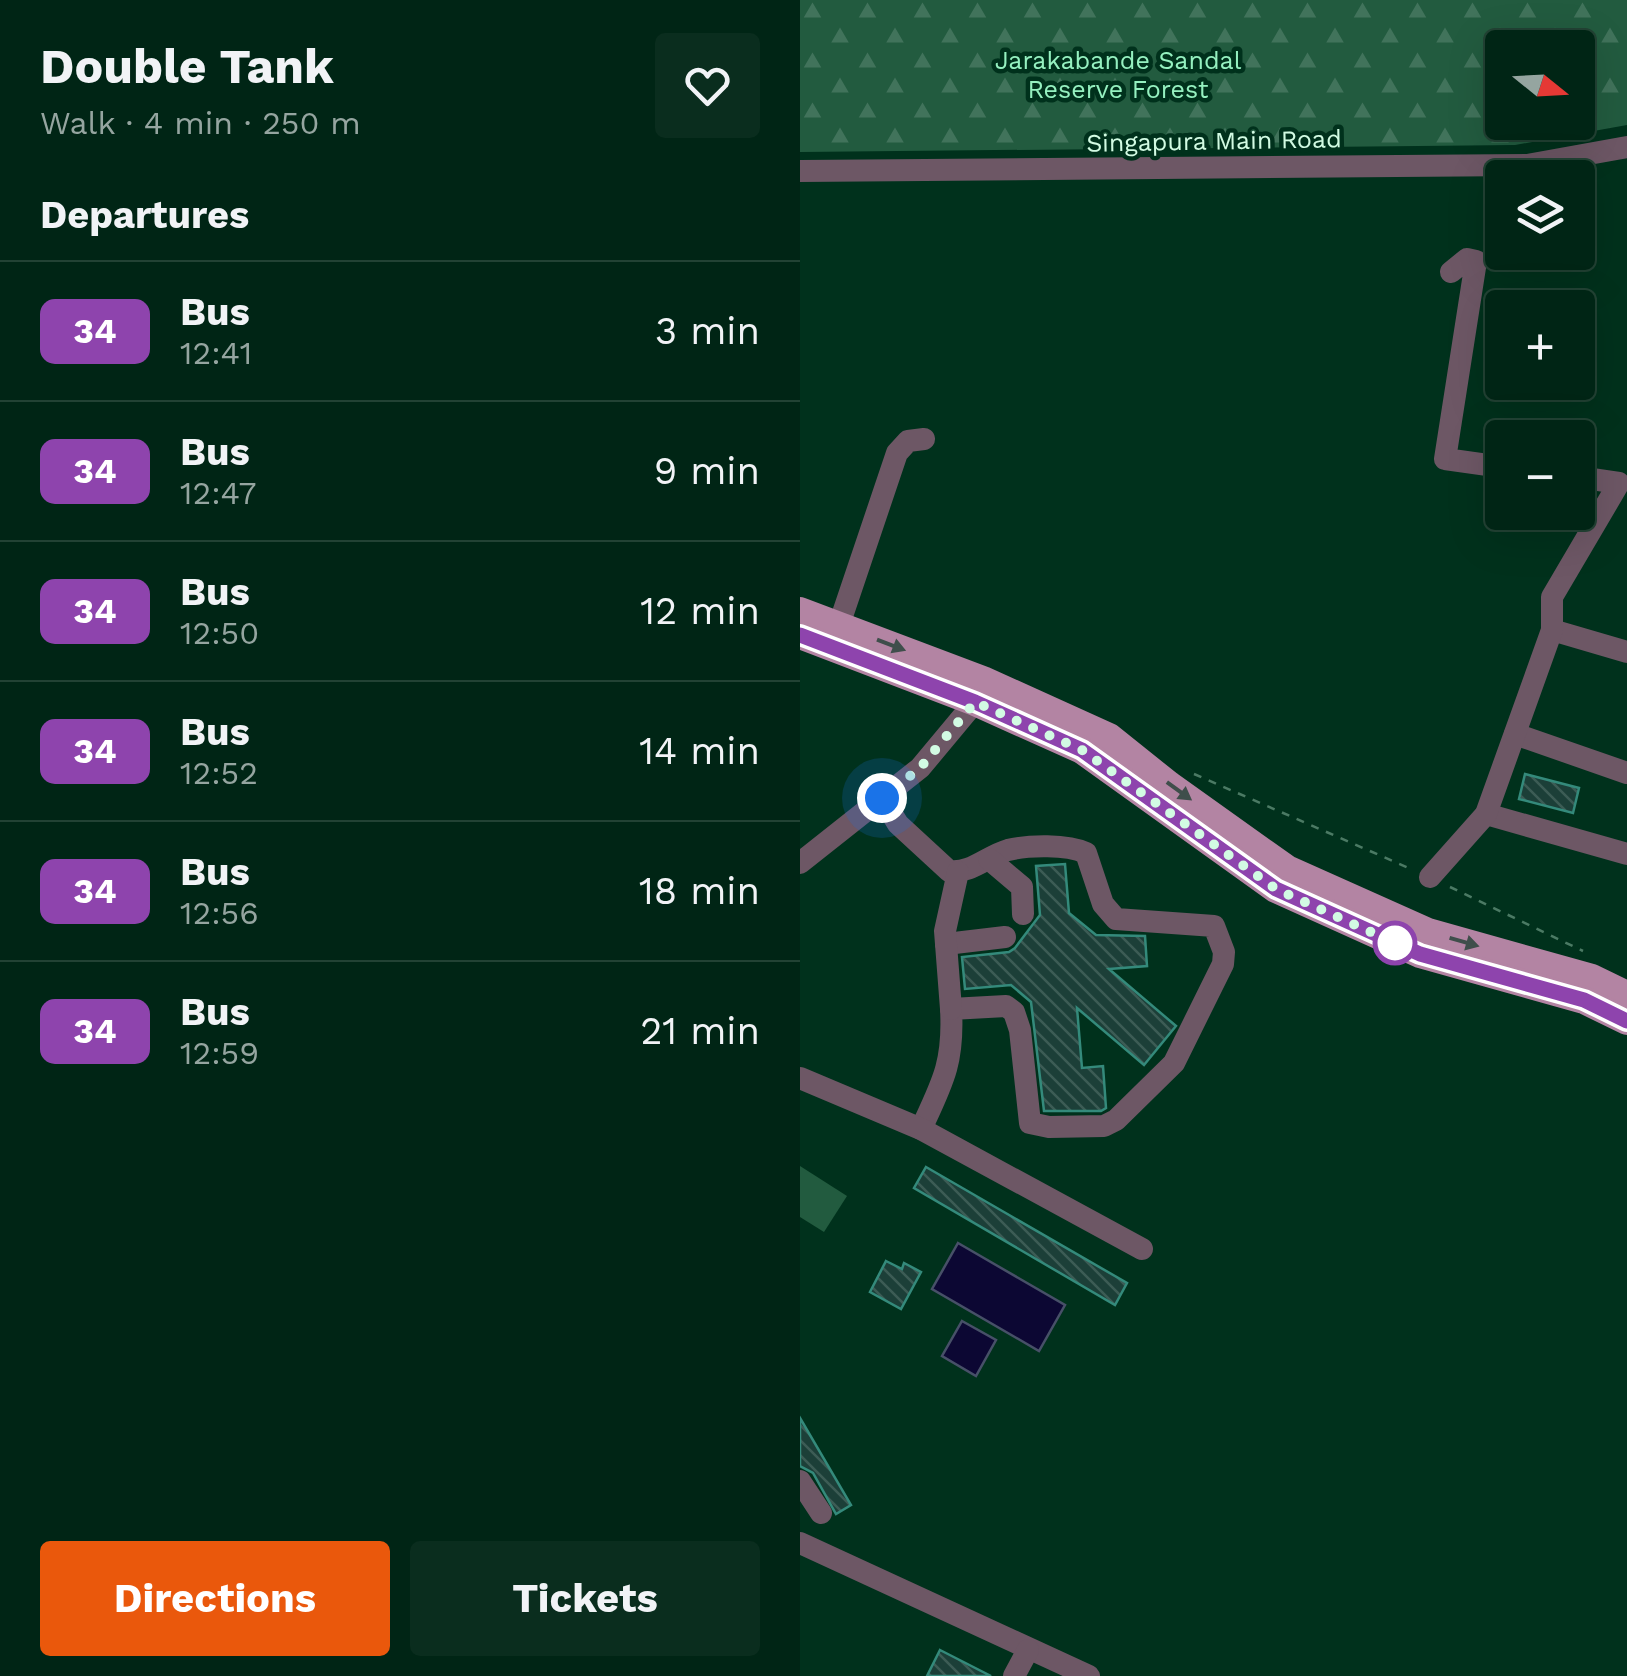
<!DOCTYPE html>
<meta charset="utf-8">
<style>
body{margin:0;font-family:"Work Sans",sans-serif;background:#0a2d1e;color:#f1f3f6;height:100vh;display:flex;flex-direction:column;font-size:38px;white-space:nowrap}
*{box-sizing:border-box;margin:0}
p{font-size:32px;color:#95a5a0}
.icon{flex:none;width:55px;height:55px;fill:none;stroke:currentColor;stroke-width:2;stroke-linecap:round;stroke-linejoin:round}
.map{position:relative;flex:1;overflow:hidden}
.drawer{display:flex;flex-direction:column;background:#002515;width:800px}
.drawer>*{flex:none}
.badge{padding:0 20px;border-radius:15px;font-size:35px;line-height:65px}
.needle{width:65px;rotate:108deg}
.buttons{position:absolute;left:685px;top:30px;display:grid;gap:20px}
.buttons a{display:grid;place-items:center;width:110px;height:110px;border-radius:10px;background:#002515;box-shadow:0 10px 40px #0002,0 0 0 2px #224234;font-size:50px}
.you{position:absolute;width:50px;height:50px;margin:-25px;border:8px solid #fff;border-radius:50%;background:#1a73e8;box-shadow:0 0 0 15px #1a73e833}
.map>.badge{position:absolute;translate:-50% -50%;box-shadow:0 0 0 5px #fff}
h2{padding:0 40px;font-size:38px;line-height:90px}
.round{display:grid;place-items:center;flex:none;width:105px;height:105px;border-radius:10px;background:#0a2d1e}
.summary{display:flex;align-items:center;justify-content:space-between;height:170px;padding:0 40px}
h1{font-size:48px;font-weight:700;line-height:75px}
.button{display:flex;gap:20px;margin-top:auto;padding:20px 40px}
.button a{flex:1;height:115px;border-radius:10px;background:#ea580c;color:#fff;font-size:40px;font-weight:700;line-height:115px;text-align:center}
.button a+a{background:#0a2d1e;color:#f1f3f6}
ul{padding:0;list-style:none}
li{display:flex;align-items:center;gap:30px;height:140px;padding:0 40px;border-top:2px solid #224234}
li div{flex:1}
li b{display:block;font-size:38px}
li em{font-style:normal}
li .badge{min-width:110px;font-weight:700;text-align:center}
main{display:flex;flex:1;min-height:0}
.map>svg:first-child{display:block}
.forest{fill:url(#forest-firs);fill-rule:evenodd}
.garden{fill:#225b3f}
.water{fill:#0c0733;stroke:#475068;stroke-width:2.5}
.building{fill:url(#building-back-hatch);stroke:#348a7b;stroke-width:2.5}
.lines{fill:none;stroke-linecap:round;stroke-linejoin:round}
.path{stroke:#4b7a64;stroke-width:2.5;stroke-dasharray:8 8;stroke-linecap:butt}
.minor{stroke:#6d5765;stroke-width:22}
.major{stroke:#b384a3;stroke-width:28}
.oneway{fill:#3f4e4b}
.line-casing{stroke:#fff;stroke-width:22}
.line{stroke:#8e44ad;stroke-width:15}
.walk{stroke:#d2fbe3;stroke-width:10;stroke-dasharray:0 18}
.stop-dot{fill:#fff;stroke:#8e44ad;stroke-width:5}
.labels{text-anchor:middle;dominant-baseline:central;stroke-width:9;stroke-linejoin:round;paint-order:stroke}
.park-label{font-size:25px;fill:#95f1c0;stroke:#00311c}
.street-label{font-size:25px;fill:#d2fbe3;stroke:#00311c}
</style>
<main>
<section class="drawer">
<div class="summary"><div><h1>Double Tank</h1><p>Walk · 4 min · 250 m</p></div><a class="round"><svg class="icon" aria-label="heart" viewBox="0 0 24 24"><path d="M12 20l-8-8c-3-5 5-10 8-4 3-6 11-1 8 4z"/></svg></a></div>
<h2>Departures</h2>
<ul>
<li><span class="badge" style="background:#8e44ad;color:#fff">34</span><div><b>Bus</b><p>12:41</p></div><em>3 min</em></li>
<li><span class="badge" style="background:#8e44ad;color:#fff">34</span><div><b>Bus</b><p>12:47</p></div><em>9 min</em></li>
<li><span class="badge" style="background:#8e44ad;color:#fff">34</span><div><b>Bus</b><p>12:50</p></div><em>12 min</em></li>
<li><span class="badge" style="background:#8e44ad;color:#fff">34</span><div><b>Bus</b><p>12:52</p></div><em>14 min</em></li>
<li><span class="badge" style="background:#8e44ad;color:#fff">34</span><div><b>Bus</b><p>12:56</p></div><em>18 min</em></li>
<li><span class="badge" style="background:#8e44ad;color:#fff">34</span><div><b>Bus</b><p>12:59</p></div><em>21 min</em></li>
</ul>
<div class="button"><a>Directions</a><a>Tickets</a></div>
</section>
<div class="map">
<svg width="827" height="1676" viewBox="0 0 827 1676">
<defs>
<pattern id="forest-firs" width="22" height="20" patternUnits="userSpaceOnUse" patternTransform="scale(2.5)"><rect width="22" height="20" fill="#225b3f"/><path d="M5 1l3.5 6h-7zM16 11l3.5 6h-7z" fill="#41735b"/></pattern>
<pattern id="building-back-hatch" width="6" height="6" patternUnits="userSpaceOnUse" patternTransform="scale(2.5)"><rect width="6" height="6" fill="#1c3f38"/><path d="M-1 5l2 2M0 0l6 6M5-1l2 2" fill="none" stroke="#3c5c55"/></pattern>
</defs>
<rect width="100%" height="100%" fill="#00311c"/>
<!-- forest -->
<path class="forest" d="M0 0H827V125L715 145 0 152ZM702 48H778V122H702Z"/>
<!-- garden -->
<polygon class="garden" points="0,1166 47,1196 24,1232 0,1217"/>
<!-- water -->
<g class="water">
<polygon points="158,1243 265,1305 239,1351 132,1289"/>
<polygon points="162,1321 196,1340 176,1376 142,1356"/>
</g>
<!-- building -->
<g class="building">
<polygon points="725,774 779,788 773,813 719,799"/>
<polygon points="265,864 269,913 296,935 345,936 347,966 309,969 376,1026 344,1065 277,1008 282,1068 303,1066 306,1108 301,1111 244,1111 231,1002 211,985 165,989 162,957 209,952 215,948 240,915 236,866"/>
<polygon points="126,1167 327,1283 315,1305 114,1188"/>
<polygon points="86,1261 102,1269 104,1263 121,1272 101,1309 70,1292"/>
<polygon points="0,1418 51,1505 36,1514 13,1473 0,1466"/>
<polygon points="140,1650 191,1676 127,1676"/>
</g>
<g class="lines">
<!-- path -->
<g class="path">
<polyline points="394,774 611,869"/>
<polyline points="650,887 783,951"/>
</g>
<!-- minor -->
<g class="minor">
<polyline points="0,171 727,165 827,147"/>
<polyline points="651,272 667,259 676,261 645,459 702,467"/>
<polyline points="39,625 97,453 108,441 124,439"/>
<polyline points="752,630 827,652"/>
<polyline points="715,734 827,773"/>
<path d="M82 798 98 824 149 871C171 874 187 856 208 850 228 845 267 844 286 853L303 904 316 919 414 926 424 952 423 964 374 1063 316 1120 304 1126 249 1127 230 1123 220 1030 214 1012 206 1006 151 1009C154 1062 143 1082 121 1129"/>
<polyline points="686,814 827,854"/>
<polyline points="189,859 222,887 223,914"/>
<polyline points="0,863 120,768 175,702 180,688"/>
<polyline points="630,877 686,814 752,630 752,597 819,483 778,477"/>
<polyline points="146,944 205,937"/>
<polyline points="151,1009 145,931 158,872"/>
<polyline points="0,1078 121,1129 342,1249"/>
<polyline points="0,1481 21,1513"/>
<polyline points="0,1543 289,1676"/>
<polyline points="214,1676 228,1650"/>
</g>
<!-- major -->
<g class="major">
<polyline points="0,611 183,680 309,737 369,785 487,869 628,932 792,978 827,995"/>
<polyline points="0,635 175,702 282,750 476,889 620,954 784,1000 827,1021"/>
</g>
</g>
<!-- one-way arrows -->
<defs><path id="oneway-solid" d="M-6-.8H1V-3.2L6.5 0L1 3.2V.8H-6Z" transform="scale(2.5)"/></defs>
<g class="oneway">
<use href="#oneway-solid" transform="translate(91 645) rotate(21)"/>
<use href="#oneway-solid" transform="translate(379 791) rotate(36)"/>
<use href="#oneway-solid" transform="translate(664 942) rotate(16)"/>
</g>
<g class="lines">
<defs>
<polyline id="line" points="0,635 175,702 282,750 476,889 620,954 784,1000 827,1021"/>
</defs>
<!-- line casing -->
<use href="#line" class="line-casing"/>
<!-- line -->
<use href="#line" class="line"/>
<!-- walk -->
<polyline class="walk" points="82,798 120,768 175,702 282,750 476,889 595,943"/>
</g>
<!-- markers -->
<circle class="stop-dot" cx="595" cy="943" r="20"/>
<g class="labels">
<!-- park labels -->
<g class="park-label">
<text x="318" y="60">Jarakabande Sandal<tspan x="318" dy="29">Reserve Forest</tspan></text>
</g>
<!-- street labels -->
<g class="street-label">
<text transform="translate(414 141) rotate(-1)">Singapura Main Road</text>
</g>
</g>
</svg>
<div class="buttons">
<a><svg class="needle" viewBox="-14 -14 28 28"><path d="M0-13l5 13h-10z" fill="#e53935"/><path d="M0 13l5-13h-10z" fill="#95a5a0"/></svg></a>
<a><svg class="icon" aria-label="layers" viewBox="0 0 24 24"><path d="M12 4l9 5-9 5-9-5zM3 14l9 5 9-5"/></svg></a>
<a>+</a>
<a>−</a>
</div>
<div class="you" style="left:82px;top:798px"></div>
</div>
</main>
